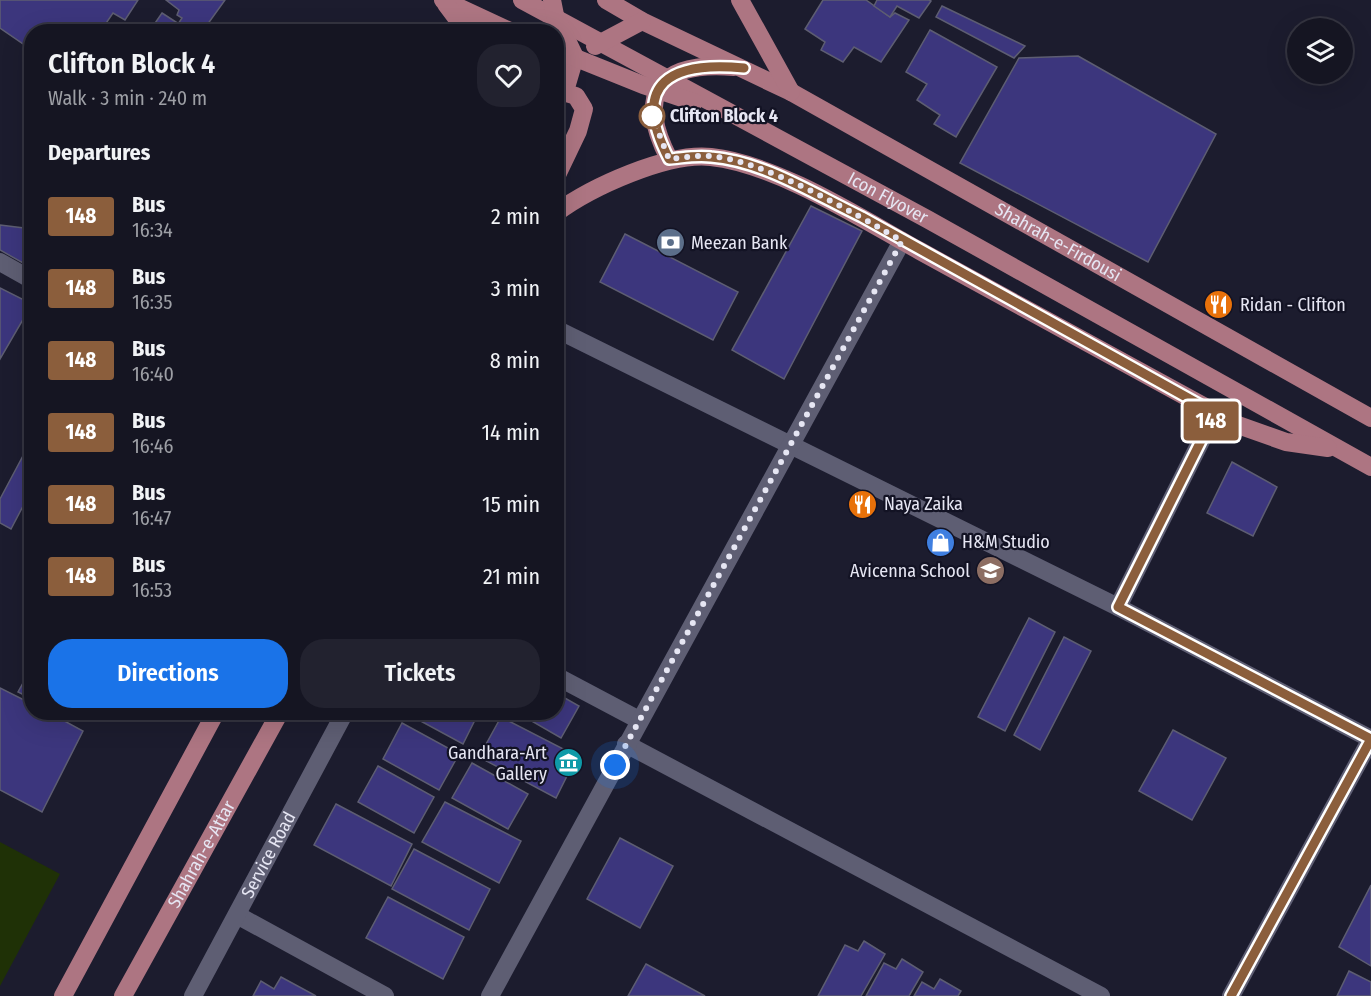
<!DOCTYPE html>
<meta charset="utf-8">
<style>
body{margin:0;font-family:"Fira Sans Condensed",sans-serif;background:#22222f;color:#f1f3f6;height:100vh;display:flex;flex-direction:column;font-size:22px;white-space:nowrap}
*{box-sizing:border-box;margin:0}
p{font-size:20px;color:#9d9fa5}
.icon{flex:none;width:33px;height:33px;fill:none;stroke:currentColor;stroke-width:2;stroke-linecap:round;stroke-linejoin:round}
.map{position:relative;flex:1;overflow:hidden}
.details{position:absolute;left:24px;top:24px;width:540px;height:696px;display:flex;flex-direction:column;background:#151522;border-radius:24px;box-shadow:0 6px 24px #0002,0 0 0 2px #343440}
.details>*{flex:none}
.badge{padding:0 12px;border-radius:4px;font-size:21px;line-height:39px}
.tools{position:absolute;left:1287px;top:18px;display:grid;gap:12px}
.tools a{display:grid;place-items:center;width:66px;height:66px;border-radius:50%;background:#151522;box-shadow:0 6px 24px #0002,0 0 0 2px #343440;font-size:30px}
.you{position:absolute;width:30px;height:30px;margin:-15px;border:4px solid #fff;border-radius:50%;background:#1a73e8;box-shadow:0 0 0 9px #1a73e833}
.map>.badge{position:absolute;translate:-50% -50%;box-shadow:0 0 0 3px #fff}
h2{padding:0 24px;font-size:22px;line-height:54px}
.round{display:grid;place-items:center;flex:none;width:63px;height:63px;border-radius:24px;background:#22222f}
.summary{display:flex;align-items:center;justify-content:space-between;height:102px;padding:0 24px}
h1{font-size:28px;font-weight:600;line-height:45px}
.cta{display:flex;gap:12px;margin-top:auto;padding:12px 24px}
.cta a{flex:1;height:69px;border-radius:24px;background:#1a73e8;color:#fff;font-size:24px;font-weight:600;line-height:69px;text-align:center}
.cta a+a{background:#22222f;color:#f1f3f6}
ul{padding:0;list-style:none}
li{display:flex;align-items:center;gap:18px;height:72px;padding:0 24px}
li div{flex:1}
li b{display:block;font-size:22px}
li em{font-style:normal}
li .badge{min-width:66px;font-weight:700;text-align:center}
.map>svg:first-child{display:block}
.green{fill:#1f3106}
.building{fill:#3c367d;stroke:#5d5d72;stroke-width:1.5}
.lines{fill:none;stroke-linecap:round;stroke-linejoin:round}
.minor{stroke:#5e5e73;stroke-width:18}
.major{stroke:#ad7582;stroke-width:18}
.line-casing{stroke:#fff;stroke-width:14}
.line{stroke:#8b5e3c;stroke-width:9}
.walk{stroke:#e6e6f3;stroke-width:6;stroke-dasharray:0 10.8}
.stop-dot{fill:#fff;stroke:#8b5e3c;stroke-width:3}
.labels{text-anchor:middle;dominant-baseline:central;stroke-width:4.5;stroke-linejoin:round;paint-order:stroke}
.stop-label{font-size:18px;font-weight:bold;fill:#e6e6f3;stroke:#131324;text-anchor:start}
.street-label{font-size:18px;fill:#e6e6f3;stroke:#131324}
.poi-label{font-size:18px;fill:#e6e6f3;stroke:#131324;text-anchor:start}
</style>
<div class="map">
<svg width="1371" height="996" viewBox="0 0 1371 996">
<rect width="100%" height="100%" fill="#1c1c2e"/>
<!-- green -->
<polygon class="green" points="0,842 60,874 0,986"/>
<!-- building -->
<g class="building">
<polygon points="0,0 138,0 125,20 113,13 100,32 32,32 32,50 0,28"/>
<polygon points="166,0 225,0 202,32 173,32 182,18 177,15 179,10"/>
<polygon points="823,0 866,0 890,17 895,13 909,20 881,62 854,47 843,62 821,50 825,42 805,29"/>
<polygon points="877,0 929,0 931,1 919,18 897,6 890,17 874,6"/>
<polygon points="942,6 1025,46 1014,58 936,17"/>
<polygon points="162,13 179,24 173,32 151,29"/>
<polygon points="930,30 997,67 956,137 934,124 940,115 917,100 927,84 906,72"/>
<polygon points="1078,56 1216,134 1148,262 960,163 1019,58"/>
<polygon points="811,206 862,231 784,379 732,350"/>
<polygon points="0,225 32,229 32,268 0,250"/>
<polygon points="625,234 738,292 713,340 600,282"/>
<polygon points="0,288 32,304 0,359"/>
<polygon points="25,452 32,456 32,489 11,529 0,523 0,499"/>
<polygon points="1232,462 1277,487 1253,536 1207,513"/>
<polygon points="1029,618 1055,632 1005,731 978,717"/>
<polygon points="1064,637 1091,651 1040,750 1014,735"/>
<polygon points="32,667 32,699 18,692"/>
<polygon points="0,688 32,704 32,712 48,712 83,731 42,812 0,790"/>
<polygon points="556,693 579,706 561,738 516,712 556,712"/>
<polygon points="404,712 479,712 463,744"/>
<polygon points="501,717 577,756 556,798 479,757"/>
<polygon points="402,723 459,754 439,790 383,759"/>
<polygon points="1173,730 1226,758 1192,820 1139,791"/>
<polygon points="472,763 528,794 508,829 452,798"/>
<polygon points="378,766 434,797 414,833 358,802"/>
<polygon points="445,802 521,841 499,883 422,842"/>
<polygon points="336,804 412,844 391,886 314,845"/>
<polygon points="620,838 673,866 640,928 587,899"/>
<polygon points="414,849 490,889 469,930 392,889"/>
<polygon points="1371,885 1371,966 1339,947"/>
<polygon points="388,897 464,937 443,979 366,938"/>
<polygon points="864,941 885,954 861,996 818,996 845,945 858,951"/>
<polygon points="902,959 923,972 909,996 866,996 884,963 896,969"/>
<polygon points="646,964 705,996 628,996"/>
<polygon points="1349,971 1371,982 1371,996 1337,996"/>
<polygon points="281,977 316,996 253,996 261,981 274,989"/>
<polygon points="940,979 961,991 958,996 914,996 922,982 934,989"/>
</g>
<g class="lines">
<!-- minor -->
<g class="minor">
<polyline points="0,262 32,280"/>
<polyline points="556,329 1118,607 1371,739"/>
<polyline points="1118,607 1215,413"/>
<polyline points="556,676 639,720"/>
<polyline points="626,744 1101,996"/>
<polyline points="237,915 385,996"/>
<path id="s1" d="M193 996 345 712"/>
<polyline points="490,996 902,241"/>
<polyline points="1231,996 1371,739"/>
</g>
<!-- major -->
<g class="major">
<polyline points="443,0 512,32"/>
<path id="s2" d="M522 0 927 219 1371 467"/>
<polyline points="552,0 555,15 575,57 565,91"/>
<path id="s3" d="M606 0 642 21 791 92 1371 418"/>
<polyline points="740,0 791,92"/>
<polyline points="446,4 467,32"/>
<polyline points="595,46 642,21"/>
<polyline points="556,50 643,85 694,102"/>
<polyline points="556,90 576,96 584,109 578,131 556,177"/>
<path d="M669 159C634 91 662 61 734 67"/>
<path d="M556 213C591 187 668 152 711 157 777 164 862 219 920 251 1026 309 1132 368 1238 425L1286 442 1328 448"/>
<polyline points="63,996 216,712"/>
<path id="s4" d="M123 996 280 712"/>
</g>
</g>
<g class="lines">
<defs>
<path id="line" d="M744 68C672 61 629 82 669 159 682 158 697 155 711 157 763 161 814 194 862 217L1215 413 1118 607 1371 739 1231 996"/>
</defs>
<!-- line casing -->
<use href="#line" class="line-casing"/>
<!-- line -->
<use href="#line" class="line"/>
<!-- walk -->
<path class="walk" d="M615 765 902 241C854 213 764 160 710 156 696 155 682 158 669 159L652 116"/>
</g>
<!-- icons -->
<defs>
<symbol id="bank-disc" viewBox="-11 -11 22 22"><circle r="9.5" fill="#5c6f8a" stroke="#131324"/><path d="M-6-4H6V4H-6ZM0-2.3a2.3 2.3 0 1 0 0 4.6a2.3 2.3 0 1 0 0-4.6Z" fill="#fff"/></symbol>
<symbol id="restaurant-disc" viewBox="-11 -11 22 22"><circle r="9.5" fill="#e8710a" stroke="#131324"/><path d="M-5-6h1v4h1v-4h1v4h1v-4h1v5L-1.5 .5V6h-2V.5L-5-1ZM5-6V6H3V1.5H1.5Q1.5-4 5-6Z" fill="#fff"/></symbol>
<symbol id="shop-disc" viewBox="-11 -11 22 22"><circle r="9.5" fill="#3f7fe0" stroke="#131324"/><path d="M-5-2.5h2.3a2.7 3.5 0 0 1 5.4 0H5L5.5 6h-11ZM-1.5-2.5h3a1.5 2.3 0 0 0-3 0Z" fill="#fff"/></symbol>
<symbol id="school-disc" viewBox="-11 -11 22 22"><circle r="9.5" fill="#8d6e63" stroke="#131324"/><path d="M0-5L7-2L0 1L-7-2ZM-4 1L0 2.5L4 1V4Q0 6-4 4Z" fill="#fff"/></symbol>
<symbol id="museum-disc" viewBox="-11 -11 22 22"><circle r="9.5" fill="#0f9aa8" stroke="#131324"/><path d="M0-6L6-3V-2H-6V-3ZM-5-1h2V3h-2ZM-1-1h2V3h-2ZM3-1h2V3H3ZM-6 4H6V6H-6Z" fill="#fff"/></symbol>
</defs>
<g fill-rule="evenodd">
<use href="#bank-disc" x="654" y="226" width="33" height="33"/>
<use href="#restaurant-disc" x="1202" y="288" width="33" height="33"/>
<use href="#restaurant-disc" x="846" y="488" width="33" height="33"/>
<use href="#shop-disc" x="924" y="526" width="33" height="33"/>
<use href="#school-disc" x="974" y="554" width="33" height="33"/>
<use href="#museum-disc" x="552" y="746" width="33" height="33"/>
</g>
<!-- markers -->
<circle class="stop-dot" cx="652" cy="116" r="12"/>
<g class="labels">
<!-- stop labels -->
<g class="stop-label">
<text x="670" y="116">Clifton Block 4</text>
</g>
<!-- street labels -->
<g class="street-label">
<text stroke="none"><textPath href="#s2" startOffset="416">Icon Flyover</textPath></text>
<text stroke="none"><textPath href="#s3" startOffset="513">Shahrah-e-Firdousi</textPath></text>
<text stroke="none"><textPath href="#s4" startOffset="162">Shahrah-e-Attar</textPath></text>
<text stroke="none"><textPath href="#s1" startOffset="160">Service Road</textPath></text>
</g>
<!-- poi labels -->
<g class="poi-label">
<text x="691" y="243">Meezan Bank</text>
<text x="1240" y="305">Ridan - Clifton</text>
<text x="884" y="504">Naya Zaika</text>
<text x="962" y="542">H&amp;M Studio</text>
<text x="970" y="571" text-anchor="end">Avicenna School</text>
<text x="547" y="753" text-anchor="end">Gandhara-Art<tspan x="547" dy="21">Gallery</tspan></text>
</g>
</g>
</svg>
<div class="tools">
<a><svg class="icon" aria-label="layers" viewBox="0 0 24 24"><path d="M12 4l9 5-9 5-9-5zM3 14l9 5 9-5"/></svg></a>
</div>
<div class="you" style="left:615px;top:765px"></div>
<b class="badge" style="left:1211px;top:421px;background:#8b5e3c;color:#fff">148</b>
<section class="details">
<div class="summary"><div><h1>Clifton Block 4</h1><p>Walk · 3 min · 240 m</p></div><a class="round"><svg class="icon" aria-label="heart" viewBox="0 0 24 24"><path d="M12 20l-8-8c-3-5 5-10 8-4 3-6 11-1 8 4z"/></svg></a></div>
<h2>Departures</h2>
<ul>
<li><span class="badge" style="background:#8b5e3c;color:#fff">148</span><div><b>Bus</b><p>16:34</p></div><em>2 min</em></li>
<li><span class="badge" style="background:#8b5e3c;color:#fff">148</span><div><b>Bus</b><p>16:35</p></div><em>3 min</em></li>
<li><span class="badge" style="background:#8b5e3c;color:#fff">148</span><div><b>Bus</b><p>16:40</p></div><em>8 min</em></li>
<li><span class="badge" style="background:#8b5e3c;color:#fff">148</span><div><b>Bus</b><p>16:46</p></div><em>14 min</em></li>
<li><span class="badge" style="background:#8b5e3c;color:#fff">148</span><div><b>Bus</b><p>16:47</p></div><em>15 min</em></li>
<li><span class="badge" style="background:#8b5e3c;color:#fff">148</span><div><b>Bus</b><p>16:53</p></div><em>21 min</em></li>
</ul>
<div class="cta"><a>Directions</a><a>Tickets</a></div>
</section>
</div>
